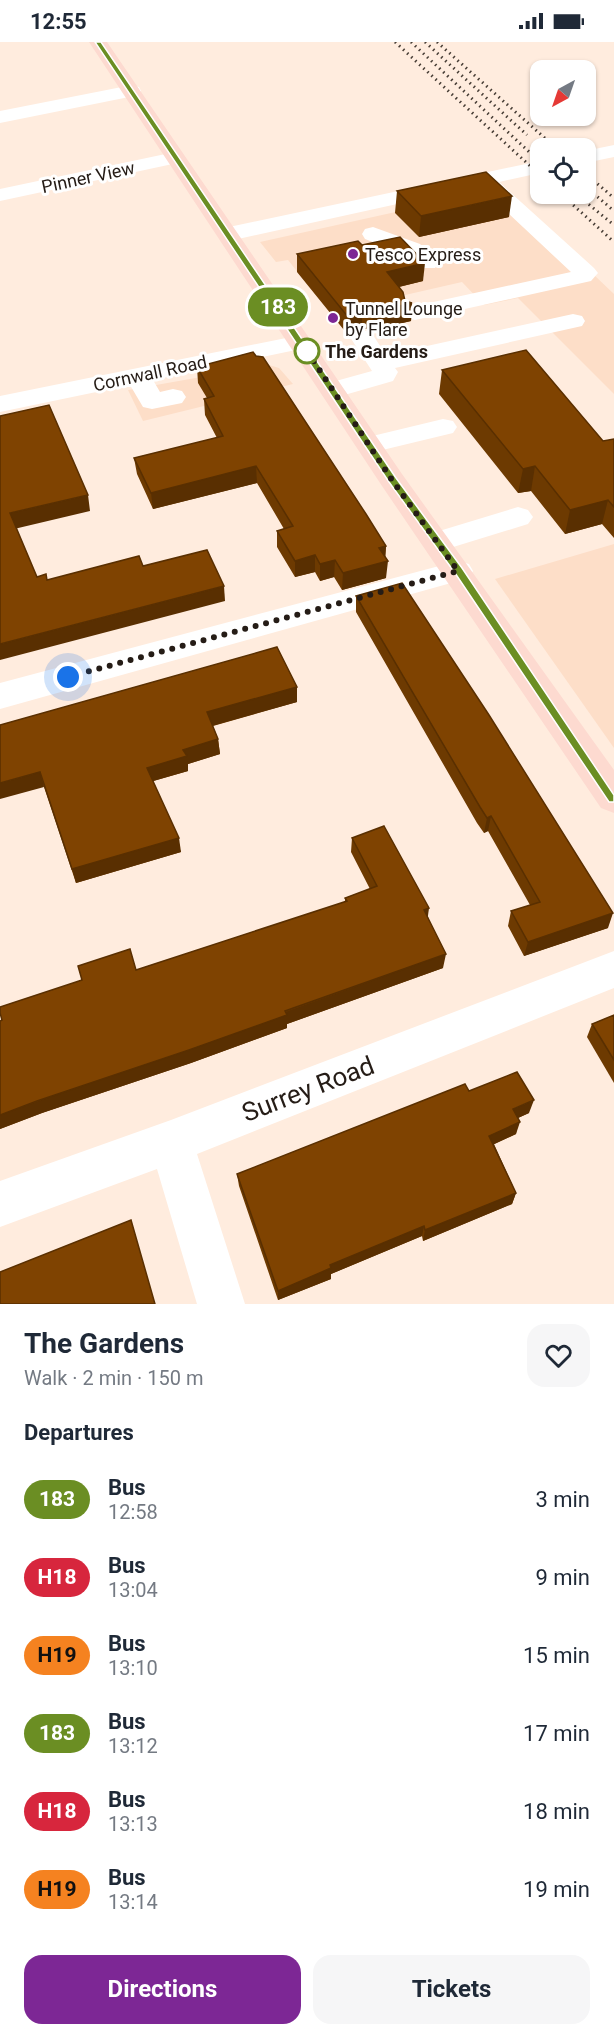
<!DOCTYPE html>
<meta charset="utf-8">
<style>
body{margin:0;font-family:Roboto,sans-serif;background:#f6f6f7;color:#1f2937;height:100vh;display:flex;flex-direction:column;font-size:22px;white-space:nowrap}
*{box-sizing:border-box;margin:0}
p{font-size:20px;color:#747a83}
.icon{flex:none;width:33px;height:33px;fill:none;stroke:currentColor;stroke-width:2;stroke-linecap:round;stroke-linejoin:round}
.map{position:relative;height:1262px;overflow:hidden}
.drawer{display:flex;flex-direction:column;background:#fff;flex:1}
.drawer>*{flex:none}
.badge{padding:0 12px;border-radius:20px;font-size:21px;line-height:39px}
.needle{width:39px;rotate:220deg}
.controls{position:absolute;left:530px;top:18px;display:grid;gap:12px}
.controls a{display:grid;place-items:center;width:66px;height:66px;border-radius:12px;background:#fff;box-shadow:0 2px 4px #0004;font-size:30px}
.you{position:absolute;width:30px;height:30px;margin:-15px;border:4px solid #fff;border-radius:50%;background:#1a73e8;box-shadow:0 0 0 9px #1a73e833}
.map>.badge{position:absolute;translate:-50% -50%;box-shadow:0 0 0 3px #fff}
h2{padding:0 24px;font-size:22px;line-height:54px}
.round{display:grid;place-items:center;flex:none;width:63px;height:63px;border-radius:18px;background:#f6f6f7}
.headline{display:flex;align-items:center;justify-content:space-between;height:102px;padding:0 24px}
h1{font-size:28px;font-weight:700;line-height:45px}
.primary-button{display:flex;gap:12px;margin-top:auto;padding:12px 24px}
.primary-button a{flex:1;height:69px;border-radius:18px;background:#7d2795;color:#fff;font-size:24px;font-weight:700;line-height:69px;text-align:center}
.primary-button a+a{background:#f6f6f7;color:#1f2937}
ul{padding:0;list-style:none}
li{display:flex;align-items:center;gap:18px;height:78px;padding:0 24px}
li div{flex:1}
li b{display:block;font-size:22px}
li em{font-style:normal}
li .badge{min-width:66px;font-weight:700;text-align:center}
.status{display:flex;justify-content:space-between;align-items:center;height:42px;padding:0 30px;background:#fff;direction:ltr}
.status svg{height:16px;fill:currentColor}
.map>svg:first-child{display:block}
.built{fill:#fddec8}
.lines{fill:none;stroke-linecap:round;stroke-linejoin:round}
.minor{fill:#fff;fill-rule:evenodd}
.major{fill:#fddad0;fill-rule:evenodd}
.rail{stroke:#473d35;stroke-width:3;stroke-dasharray:1.5 4;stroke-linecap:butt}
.wall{fill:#6d3a01}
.shaded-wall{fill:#592f01}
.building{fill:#7f4301;stroke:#592f01;stroke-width:1.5}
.line{fill:#6b8e23;stroke:#fff;stroke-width:1.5}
.walk{stroke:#251c16;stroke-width:6;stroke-dasharray:0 10.8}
.poi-dot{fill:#7d2795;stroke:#fff;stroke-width:2}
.stop-dot{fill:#fff;stroke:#6b8e23;stroke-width:3}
.labels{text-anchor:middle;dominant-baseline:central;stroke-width:6;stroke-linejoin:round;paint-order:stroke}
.far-street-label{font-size:18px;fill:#251c16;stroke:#fff}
.far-poi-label{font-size:18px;fill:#251c16;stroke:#fff;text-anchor:start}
.far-stop-label{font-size:18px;font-weight:bold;fill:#251c16;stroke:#fff;text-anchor:start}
.near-street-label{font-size:26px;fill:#251c16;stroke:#fff}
</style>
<div class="status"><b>12:55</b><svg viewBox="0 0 49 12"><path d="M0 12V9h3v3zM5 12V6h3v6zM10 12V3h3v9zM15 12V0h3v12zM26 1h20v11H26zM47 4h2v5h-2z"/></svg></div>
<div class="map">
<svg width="614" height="1262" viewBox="0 0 614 1262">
<rect width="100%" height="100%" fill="#ffecde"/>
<!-- built -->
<g class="built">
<polygon points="486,150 529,171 614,252 614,352 518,256 484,263 462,240 392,256 382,249 323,262 288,218 276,220 260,200"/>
<polygon points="269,323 279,326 293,342 143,379 128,348"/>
<polygon points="614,502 614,706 495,537"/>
</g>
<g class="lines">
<!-- minor -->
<g class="minor">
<polygon points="132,43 139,45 141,49 139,53 0,81 0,69"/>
<polygon points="614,103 614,115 585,121 585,109"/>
<polygon points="175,110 182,112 185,116 182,120 0,159 0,147"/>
<polygon points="540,119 540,131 499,140 594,226 598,231 591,239 415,278 406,276 403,271 406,266 571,230 479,144 229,199 221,197 218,192 221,187 229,185"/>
<polygon points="373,185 420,202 439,221 435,226 419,226 404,212 365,197 362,192 365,187"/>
<polygon points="573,272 582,274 585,279 582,284 395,326 398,330 393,339 334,356 325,354 321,348 325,342 372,329 350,295 353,290 362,288 371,290 386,313"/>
<polygon points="301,293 310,295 313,300 310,305 153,338 160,350 173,347 182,349 186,355 182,361 152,367 143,365 130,343 0,370 0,354"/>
<polygon points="443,377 453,379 457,385 453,391 370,411 360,409 356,403 360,397"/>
<polygon points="518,465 528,468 533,475 528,482 437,510 426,507 422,500 426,493"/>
<polygon points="458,519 469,522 473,529 469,536 0,667 0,641"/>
<polygon points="614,909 614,946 197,1112 245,1262 197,1262 157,1127 0,1185 0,1139 171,1078"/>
</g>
<!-- major -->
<polygon class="major" points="89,0 107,0 402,432 614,728 614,771 601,766 382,444"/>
<!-- rail -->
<g class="rail">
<polyline points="395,0 540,133"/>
<polyline points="411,0 540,120"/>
<polyline points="425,0 527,93"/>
<polyline points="437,0 556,106"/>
<polyline points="585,131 614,156"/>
<polyline points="585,144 614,169"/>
<polyline points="561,152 614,200"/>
<polyline points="576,152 614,183"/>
</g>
</g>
<!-- wall -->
<g class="wall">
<polygon points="397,149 509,175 419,195 395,171"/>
<polygon points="362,203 423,239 399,245 405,259 412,261 411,279 372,288 362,286 353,288 348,293 297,230 297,212"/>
<polygon points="197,325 386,504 385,516 386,536 342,548 334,535 320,539 315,530 295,535 277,505 277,489 284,487 257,441 153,467 137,432 134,416 217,396 205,373 204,357 207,356 198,341"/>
<polygon points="442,328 603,399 614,397 614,496 602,482 565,492 531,449 518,451 439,352"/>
<polygon points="356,554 608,886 524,914 508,884 511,869 530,863 488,789 484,791 477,781 356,570"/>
<polygon points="297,645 297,660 213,684 218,697 220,712 188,722 188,729 153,739 181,810 76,841 44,745 0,683"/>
<polygon points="352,796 428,875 443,926 287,982 287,986 191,1021 42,1071 0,1087 0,979 82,938 78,924 136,928 345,860 345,856 370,847 351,810"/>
<polygon points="614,973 614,1041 587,995 592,982"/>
<polygon points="469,1049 529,1071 518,1076 516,1092 494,1102 516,1151 512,1162 423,1199 422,1194 331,1232 331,1237 278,1258 239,1144 237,1132"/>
</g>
<!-- shaded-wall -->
<g class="shaded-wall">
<polygon points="512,154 509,175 419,195 421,174"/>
<polygon points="425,221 423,239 386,248 387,230"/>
<polygon points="412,261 411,279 372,288 373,270"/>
<polygon points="362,268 362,286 353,288 348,293 348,275 353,270"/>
<polygon points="256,424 257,441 153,467 151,451"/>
<polygon points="535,424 531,449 518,451 523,427"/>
<polygon points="88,453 90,469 14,487 10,471"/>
<polygon points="608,458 602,482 565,492 570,468"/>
<polygon points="386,504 385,520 388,519 386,536 342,548 343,531 379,506"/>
<polygon points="315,513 315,530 295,535 295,519"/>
<polygon points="335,518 334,535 320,539 320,522"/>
<polygon points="224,544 225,559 0,618 0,602"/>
<polygon points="297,645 297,660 208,685 207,670"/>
<polygon points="218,697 220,712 188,722 188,729 150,740 147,726 183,708"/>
<polygon points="40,730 44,745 0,757 0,741"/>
<polygon points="491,774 488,789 484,791 487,776"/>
<polygon points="179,796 181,810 76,841 72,827"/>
<polygon points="429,866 427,881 424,868"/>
<polygon points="613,871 608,886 524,914 528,900"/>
<polygon points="446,912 443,926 287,982 287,986 191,1021 42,1071 0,1087 0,1073"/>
<polygon points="534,1058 529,1071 509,1080 513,1067"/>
<polygon points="520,1080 516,1092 486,1106 489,1094"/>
<polygon points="516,1151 512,1162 423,1199 425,1188"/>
<polygon points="424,1184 422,1194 331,1232 331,1237 278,1258 278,1249 330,1223"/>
</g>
<!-- building -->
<g class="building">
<polygon points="486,130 512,154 421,174 397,149"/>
<polygon points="400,195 425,221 387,230 403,250 405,259 412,261 373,270 362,268 353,270 348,275 297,212 358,199 362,203"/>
<polygon points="526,308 603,399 614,397 614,465 608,458 570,468 535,424 523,427 442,328"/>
<polygon points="253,310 256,314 263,315 366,472 386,504 379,506 388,519 343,531 335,518 320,522 315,513 295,519 277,489 293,484 256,424 151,451 134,416 223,394 204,357 214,354 197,325"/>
<polygon points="49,363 88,453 10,471 37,535 46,532 47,538 139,514 143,524 207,508 224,544 0,602 0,374"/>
<polygon points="402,541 489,673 613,871 528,900 511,869 540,860 491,774 487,776 480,765 356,554"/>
<polygon points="277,605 297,645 207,670 218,697 183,708 187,714 147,726 179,796 72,827 40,730 0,741 0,683"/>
<polygon points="384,784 429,866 424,868 446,912 285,969 287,973 189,1008 37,1059 0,1073 0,979 2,978 0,971 0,965 82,938 78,924 130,907 136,928 347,859 345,856 377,844 352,796"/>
<polygon points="614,973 614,1018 592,982"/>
<polygon points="517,1030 534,1058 513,1067 520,1080 489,1094 516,1151 425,1188 424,1184 330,1223 331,1226 278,1249 237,1132 465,1042 469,1049"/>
<polygon points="131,1178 155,1262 0,1262 0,1230"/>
</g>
<!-- line -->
<polygon class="line" points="95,0 101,0 396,436 462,526 614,753 614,760 609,760 455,531 389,440"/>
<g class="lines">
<!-- walk -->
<polyline class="walk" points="68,635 458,529 392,438 307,309"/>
</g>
<!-- markers -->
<g class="poi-dot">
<circle cx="353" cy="212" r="6"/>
<circle cx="333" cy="276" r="6"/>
</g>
<circle class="stop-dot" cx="307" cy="309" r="12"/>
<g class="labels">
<!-- far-street labels -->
<g class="far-street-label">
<text transform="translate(88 135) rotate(-12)">Pinner View</text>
<text transform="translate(150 331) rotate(-12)">Cornwall Road</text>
</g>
<!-- far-poi labels -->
<g class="far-poi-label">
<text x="365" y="212">Tesco Express</text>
<text x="345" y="266">Tunnel Lounge<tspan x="345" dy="21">by Flare</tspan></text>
</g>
<!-- far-stop labels -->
<g class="far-stop-label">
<text x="325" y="309">The Gardens</text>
</g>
<!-- near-street labels -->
<g class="near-street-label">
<text transform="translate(308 1047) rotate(-21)">Surrey Road</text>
</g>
</g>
</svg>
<div class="controls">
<a><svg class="needle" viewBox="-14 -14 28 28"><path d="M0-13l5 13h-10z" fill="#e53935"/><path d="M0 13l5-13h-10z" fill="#747a83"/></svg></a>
<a><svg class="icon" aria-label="locate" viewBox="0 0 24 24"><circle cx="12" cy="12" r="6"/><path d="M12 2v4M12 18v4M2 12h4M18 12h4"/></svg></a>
</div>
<div class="you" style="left:68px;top:635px"></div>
<b class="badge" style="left:278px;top:265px;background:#6b8e23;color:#fff">183</b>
</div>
<section class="drawer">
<div class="headline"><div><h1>The Gardens</h1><p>Walk · 2 min · 150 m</p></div><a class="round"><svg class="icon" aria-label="heart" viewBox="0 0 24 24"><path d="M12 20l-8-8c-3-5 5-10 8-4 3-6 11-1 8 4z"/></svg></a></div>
<h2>Departures</h2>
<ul>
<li><span class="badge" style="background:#6b8e23;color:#fff">183</span><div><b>Bus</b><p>12:58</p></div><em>3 min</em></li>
<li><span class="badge" style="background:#d7263d;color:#fff">H18</span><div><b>Bus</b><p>13:04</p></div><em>9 min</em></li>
<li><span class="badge" style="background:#f58220;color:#111">H19</span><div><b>Bus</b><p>13:10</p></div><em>15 min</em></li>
<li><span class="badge" style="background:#6b8e23;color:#fff">183</span><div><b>Bus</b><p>13:12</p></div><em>17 min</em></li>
<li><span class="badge" style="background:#d7263d;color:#fff">H18</span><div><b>Bus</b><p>13:13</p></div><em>18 min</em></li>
<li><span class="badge" style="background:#f58220;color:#111">H19</span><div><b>Bus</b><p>13:14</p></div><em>19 min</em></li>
</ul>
<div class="primary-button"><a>Directions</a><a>Tickets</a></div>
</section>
